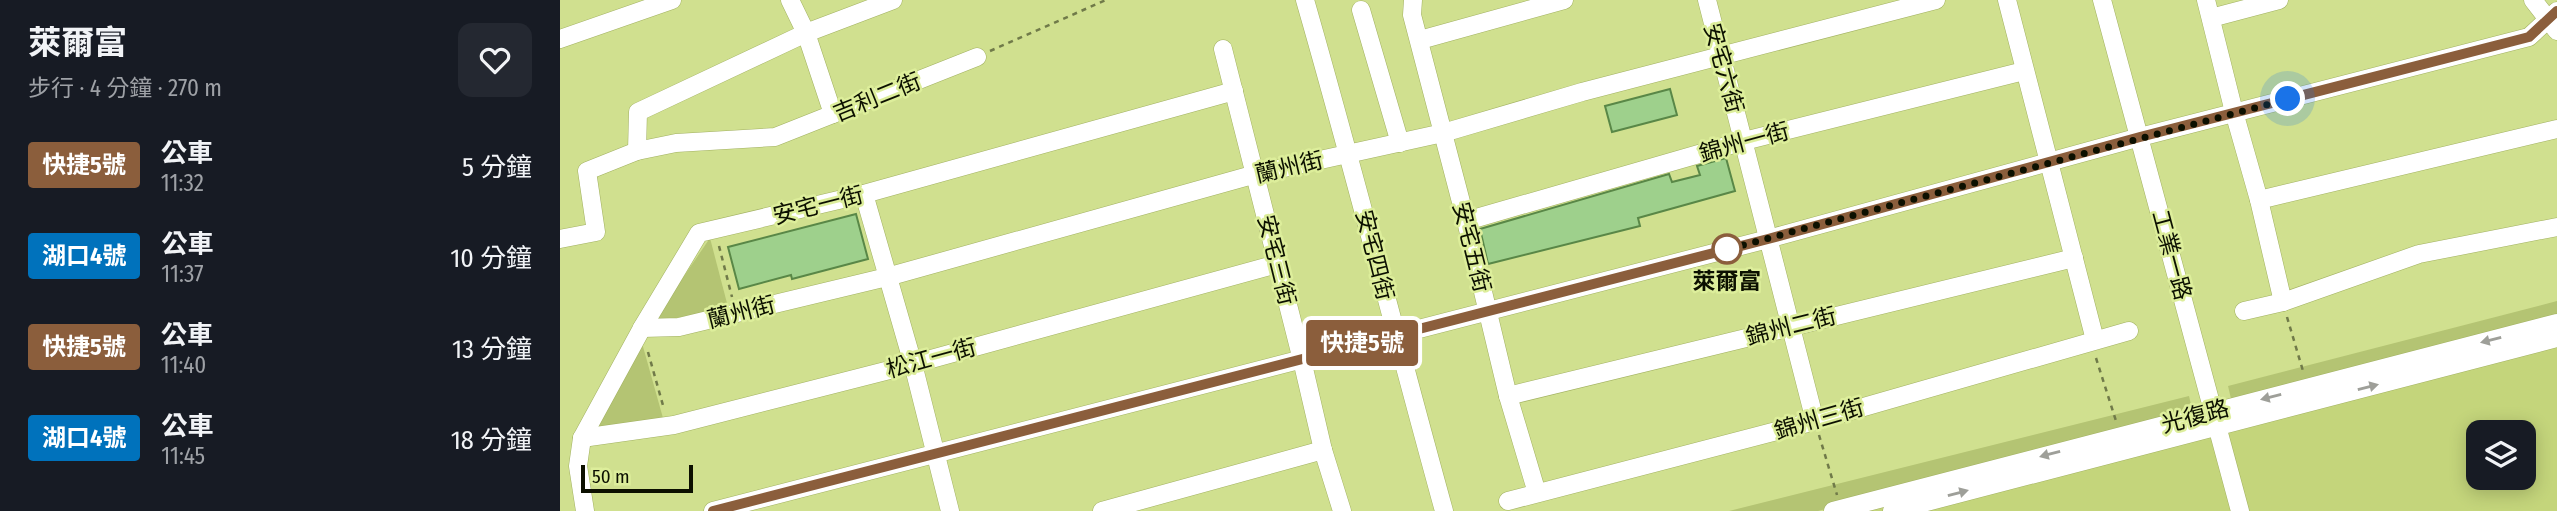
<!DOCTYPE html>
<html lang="zh-TW">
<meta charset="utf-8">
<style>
body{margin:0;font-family:"Fira Sans Condensed","Noto Sans TC",sans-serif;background:#242831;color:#f1f3f6;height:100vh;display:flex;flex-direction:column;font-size:26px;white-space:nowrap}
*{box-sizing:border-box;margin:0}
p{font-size:23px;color:#9ea1a6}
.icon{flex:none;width:38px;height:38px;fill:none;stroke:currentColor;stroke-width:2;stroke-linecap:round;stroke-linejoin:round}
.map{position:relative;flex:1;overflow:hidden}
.details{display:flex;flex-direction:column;background:#171b24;width:560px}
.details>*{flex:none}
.badge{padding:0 14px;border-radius:5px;font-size:24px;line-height:46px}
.tools{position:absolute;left:1906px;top:420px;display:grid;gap:14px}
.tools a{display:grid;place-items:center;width:70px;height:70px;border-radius:14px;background:#171b24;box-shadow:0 4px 18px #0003;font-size:35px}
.scale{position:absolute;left:21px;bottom:18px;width:112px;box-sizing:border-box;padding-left:7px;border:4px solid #0c1000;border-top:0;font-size:19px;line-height:24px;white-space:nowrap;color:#0c1000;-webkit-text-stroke:5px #ddee9b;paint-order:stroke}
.you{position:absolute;width:35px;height:35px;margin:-18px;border:5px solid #fff;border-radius:50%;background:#1a73e8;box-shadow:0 0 0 10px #1a73e833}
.map>.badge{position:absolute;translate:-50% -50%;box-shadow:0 0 0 4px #fff}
.round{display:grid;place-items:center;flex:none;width:74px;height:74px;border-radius:14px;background:#242831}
.overview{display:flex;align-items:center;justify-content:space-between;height:119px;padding:0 28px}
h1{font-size:33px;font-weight:700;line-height:52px}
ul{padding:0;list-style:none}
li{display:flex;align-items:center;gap:21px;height:91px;padding:0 28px}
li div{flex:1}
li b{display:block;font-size:26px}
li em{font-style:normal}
li .badge{min-width:77px;font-weight:700;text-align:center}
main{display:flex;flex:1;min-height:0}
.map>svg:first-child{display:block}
.built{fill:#c4d57b;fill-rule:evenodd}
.green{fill:#b4c473}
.building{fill:#9ed08c;stroke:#598747;stroke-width:2}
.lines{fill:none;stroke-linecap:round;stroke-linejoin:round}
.minor-casing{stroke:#a2b161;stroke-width:19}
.path{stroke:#707a49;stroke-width:2.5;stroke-dasharray:5 5;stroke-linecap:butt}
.minor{stroke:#fff;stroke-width:18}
.oneway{fill:#9e9f99}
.line-casing{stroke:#fff;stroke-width:16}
.line{stroke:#8b5e3c;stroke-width:10}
.walk{stroke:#0c1000;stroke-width:7;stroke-dasharray:0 12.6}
.stop-dot{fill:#fff;stroke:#8b5e3c;stroke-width:3.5}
.labels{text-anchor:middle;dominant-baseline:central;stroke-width:5;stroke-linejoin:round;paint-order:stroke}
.street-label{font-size:23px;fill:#0c1000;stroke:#ddee9b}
.stop-label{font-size:23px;font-weight:bold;fill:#0c1000;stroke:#ddee9b}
</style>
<main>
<section class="details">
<div class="overview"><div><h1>萊爾富</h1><p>步行 · 4 分鐘 · 270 m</p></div><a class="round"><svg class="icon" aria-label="heart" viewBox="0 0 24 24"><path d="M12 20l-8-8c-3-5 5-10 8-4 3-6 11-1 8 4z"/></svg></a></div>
<ul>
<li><span class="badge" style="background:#8b5e3c;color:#fff">快捷5號</span><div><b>公車</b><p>11:32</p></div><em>5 分鐘</em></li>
<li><span class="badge" style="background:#0072bc;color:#fff">湖口4號</span><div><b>公車</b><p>11:37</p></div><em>10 分鐘</em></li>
<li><span class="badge" style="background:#8b5e3c;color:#fff">快捷5號</span><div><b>公車</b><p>11:40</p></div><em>13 分鐘</em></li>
<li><span class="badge" style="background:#0072bc;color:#fff">湖口4號</span><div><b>公車</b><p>11:45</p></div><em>18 分鐘</em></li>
</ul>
</section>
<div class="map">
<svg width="1997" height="511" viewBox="0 0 1997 511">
<rect width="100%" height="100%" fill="#d0e08f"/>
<!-- built -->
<path class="built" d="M1997 328V511H1307ZM1918 432H1964V478H1918Z"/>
<!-- green -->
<g class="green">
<polygon points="150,238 168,307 92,323"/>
<polygon points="1997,301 1997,321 1672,403 1668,386"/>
<polygon points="82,343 103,418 30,433"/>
<polygon points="1629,396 1633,413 1258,511 1169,511"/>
</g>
<!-- building -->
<g class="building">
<polygon points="1110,89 1117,115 1052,132 1045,106"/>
<polygon points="1166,158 1175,191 1078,218 1080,226 928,264 920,229 1109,174 1112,182 1140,175 1137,166"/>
<polygon points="296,214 308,259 232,279 231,275 179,289 168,247"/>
</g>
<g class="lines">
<defs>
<g id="minor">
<polyline points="230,0 246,33 273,114"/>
<path d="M745 0C794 170 837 341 884 511"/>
<polyline points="853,0 852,15 906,221 948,396 977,493"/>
<polyline points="1147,0 1255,421"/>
<polyline points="1447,0 1535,340"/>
<polyline points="1542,0 1680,511"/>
<polyline points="1646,0 1674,112 1699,200 1723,302"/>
<polyline points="1973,0 1997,31"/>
<polyline points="801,10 840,143"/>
<polyline points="1651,18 1719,0"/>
<polyline points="0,39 112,0"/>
<polyline points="860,40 1004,0"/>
<polyline points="663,49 742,360 763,450 782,511"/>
<polyline points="77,151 78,112 246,33 333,0"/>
<polyline points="304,194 353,364 390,511"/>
<polyline points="1699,200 1997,129"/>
<polyline points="906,221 1184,141 1464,71"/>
<polyline points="0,239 36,232 27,171 77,151 116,143 215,137 417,57"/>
<polyline points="1684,311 1723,302 1859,254 1997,227"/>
<polyline points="82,328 119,327 327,277 696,174 883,133 1022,92 1376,0"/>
<polyline points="948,396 1514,258"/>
<polyline points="22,438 114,425 353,364 717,264"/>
<polyline points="948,501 1255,421 1569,331"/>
<polyline points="25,511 18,466 22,438 82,328 139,233 304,194 674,91"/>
<polyline points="153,511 1208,239 1580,137 1969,37 1997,11"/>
<polyline points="542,511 763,450"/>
<polyline points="1273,511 1997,323"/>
<polyline points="1332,511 1997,338"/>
</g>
</defs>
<!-- minor casing -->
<use href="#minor" class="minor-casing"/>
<!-- path -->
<g class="path">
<polyline points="430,51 546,0"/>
<polyline points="159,246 172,297"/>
<polyline points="1727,317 1743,371"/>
<polyline points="88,352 104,409"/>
<polyline points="1536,358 1556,421"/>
<polyline points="1259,435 1277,495"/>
</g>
<!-- minor -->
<use href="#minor" class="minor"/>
</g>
<!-- one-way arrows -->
<defs><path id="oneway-solid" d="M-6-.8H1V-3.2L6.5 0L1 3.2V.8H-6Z" transform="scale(1.75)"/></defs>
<g class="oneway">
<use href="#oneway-solid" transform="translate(1931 340) rotate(166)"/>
<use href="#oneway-solid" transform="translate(1808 387) rotate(-14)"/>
<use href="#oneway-solid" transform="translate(1711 397) rotate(166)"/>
<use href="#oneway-solid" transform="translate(1490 454) rotate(165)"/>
<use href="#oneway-solid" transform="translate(1398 493) rotate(-15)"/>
</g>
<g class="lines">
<defs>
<polyline id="line" points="153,511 1208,239 1580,137 1969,37 1997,11"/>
</defs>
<!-- line casing -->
<use href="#line" class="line-casing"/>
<!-- line -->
<use href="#line" class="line"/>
<!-- walk -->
<polyline class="walk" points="1167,249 1157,252 1728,99"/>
</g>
<!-- markers -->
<circle class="stop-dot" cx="1167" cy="249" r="14"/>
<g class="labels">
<!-- street labels -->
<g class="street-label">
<text transform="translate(1164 68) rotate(75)">安宅六街</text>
<text transform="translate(317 97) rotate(-22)">吉利二街</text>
<text transform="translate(1184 142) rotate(-15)">錦州一街</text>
<text transform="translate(729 167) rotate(-13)">蘭州街</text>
<text transform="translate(258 205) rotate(-14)">安宅一街</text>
<text transform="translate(912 247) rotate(76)">安宅五街</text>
<text transform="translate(815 255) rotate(76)">安宅四街</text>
<text transform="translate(1612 255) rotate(75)">工業一路</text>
<text transform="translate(717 260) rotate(76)">安宅三街</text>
<text transform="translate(181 312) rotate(-14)">蘭州街</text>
<text transform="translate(1231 326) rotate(-14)">錦州二街</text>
<text transform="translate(371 358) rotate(-15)">松江一街</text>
<text transform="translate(1635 416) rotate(-15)">光復路</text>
<text transform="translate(1259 419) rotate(-16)">錦州三街</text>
</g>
<!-- stop labels -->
<g class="stop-label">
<text x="1167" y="281">萊爾富</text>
</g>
</g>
</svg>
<div class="tools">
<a><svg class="icon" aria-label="layers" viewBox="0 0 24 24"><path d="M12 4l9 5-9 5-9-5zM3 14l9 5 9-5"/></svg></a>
</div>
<div class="scale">50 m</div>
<div class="you" style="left:1728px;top:99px"></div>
<b class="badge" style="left:802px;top:343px;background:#8b5e3c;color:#fff">快捷5號</b>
</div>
</main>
